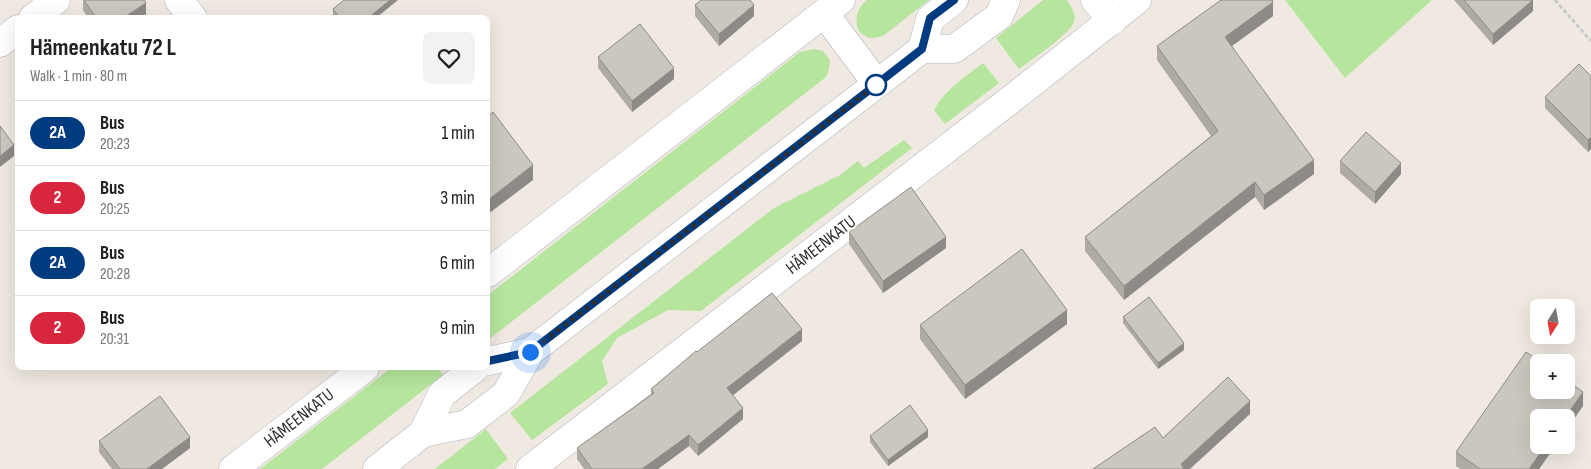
<!DOCTYPE html>
<meta charset="utf-8">
<style>
body{margin:0;font-family:"Sofia Sans Condensed",sans-serif;background:#f2f2f2;color:#202124;height:100vh;display:flex;flex-direction:column;font-size:19px;white-space:nowrap}
*{box-sizing:border-box;margin:0}
p{font-size:16px;color:#757577}
.icon{flex:none;width:28px;height:28px;fill:none;stroke:currentColor;stroke-width:2;stroke-linecap:round;stroke-linejoin:round}
.map{position:relative;flex:1;overflow:hidden}
.sheet{position:absolute;left:15px;top:15px;width:475px;height:355px;display:flex;flex-direction:column;background:#fff;border-radius:8px;box-shadow:0 5px 20px #0002}
.sheet>*{flex:none}
.badge{padding:0 10px;border-radius:16px;font-size:18px;line-height:32px}
.needle{width:32px;rotate:191deg}
.controls{position:absolute;left:1530px;top:299px;display:grid;gap:10px}
.controls a{display:grid;place-items:center;width:45px;height:45px;border-radius:8px;background:#fff;box-shadow:0 5px 20px #0002;font-size:25px}
.you{position:absolute;width:25px;height:25px;margin:-12px;border:4px solid #fff;border-radius:50%;background:#1a73e8;box-shadow:0 0 0 8px #1a73e833}
.map>.badge{position:absolute;translate:-50% -50%;box-shadow:0 0 0 2px #fff}
.round{display:grid;place-items:center;flex:none;width:52px;height:52px;border-radius:8px;background:#f2f2f2}
.overview{display:flex;align-items:center;justify-content:space-between;height:85px;padding:0 15px}
h1{font-size:24px;font-weight:700;line-height:38px}
ul{padding:0;list-style:none}
li{display:flex;align-items:center;gap:15px;height:65px;padding:0 15px;border-top:1px solid #e0e0e0}
li div{flex:1}
li b{display:block;font-size:19px}
li em{font-style:normal}
li .badge{min-width:55px;font-weight:700;text-align:center}
.map>svg:first-child{display:block}
.green{fill:#b6e59e}
.lines{fill:none;stroke-linecap:round;stroke-linejoin:round}
.minor-casing{stroke:#b4b7c1;stroke-width:29}
.secondary-casing{stroke:#b4b7c1;stroke-width:29}
.path{stroke:#c9c9c9;stroke-width:3;stroke-dasharray:4 2.5;stroke-linecap:butt}
.minor{stroke:#fff;stroke-width:28}
.secondary{stroke:#fff;stroke-width:28}
.wall{fill:#afaba4}
.shaded-wall{fill:#8e8b86}
.building{fill:#cbc7bf;stroke:#8e8b86}
.line-casing{stroke:#fff;stroke-width:11}
.line{stroke:#003b80;stroke-width:8}
.walk{stroke:#2e2e2e;stroke-width:5;stroke-dasharray:0 9}
.stop-dot{fill:#fff;stroke:#003b80;stroke-width:2.5}
.labels{text-anchor:middle;dominant-baseline:central;stroke-width:4;stroke-linejoin:round;paint-order:stroke}
.street-label{font-size:18px;fill:#2e2e2e;stroke:#fff}
</style>
<div class="map">
<svg width="1591" height="469" viewBox="0 0 1591 469">
<rect width="100%" height="100%" fill="#efe9e1"/>
<!-- green -->
<g class="green">
<path d="M867 0H929L883 36C878 37 871 39 867 37 851 30 855 9 867 0Z"/>
<path d="M1043 0H1067C1071 7 1077 14 1074 22 1068 36 1032 59 1019 69L996 38Z"/>
<polygon points="1285,0 1432,0 1345,78"/>
<polygon points="814,49 823,51 830,60 829,69 826,77 488,340 488,295 800,52"/>
<path d="M983 63 999 83 945 124 934 110C944 91 966 76 983 63Z"/>
<polygon points="904,140 912,148 701,311 668,310 617,338 602,361 608,384 532,440 510,413 774,208 840,175 858,161 864,168"/>
<polygon points="391,368 438,368 443,375 322,469 260,469"/>
<polygon points="486,429 508,459 495,469 435,469"/>
</g>
<g class="lines">
<defs>
<g id="minor">
<polyline points="179,0 193,18"/>
<polyline points="1095,0 1112,21"/>
<polyline points="824,13 877,84"/>
<polyline points="33,18 56,0"/>
<polyline points="0,43 18,29"/>
<polyline points="488,273 841,0"/>
<polyline points="233,469 365,368"/>
<polyline points="530,469 1023,90 1137,0"/>
</g>
<g id="secondary">
<polyline points="922,49 930,19 954,0"/>
<polyline points="488,361 530,352"/>
<polyline points="423,433 467,424 506,394 530,352 922,49 954,49 999,16 1006,0"/>
<polyline points="377,469 423,433 442,394 475,368"/>
</g>
</defs>
<!-- minor casing -->
<use href="#minor" class="minor-casing"/>
<!-- secondary casing -->
<use href="#secondary" class="secondary-casing"/>
<!-- path -->
<polyline class="path" points="1555,0 1591,41"/>
<!-- minor -->
<use href="#minor" class="minor"/>
<!-- secondary -->
<use href="#secondary" class="secondary"/>
</g>
<!-- wall -->
<g class="wall">
<polygon points="83,0 144,0 146,14 141,18 88,18 83,10"/>
<polygon points="1454,0 1533,0 1533,11 1493,45"/>
<polygon points="695,5 754,16 719,46 695,16"/>
<polygon points="333,9 376,18 335,18 333,15"/>
<polygon points="1273,16 1232,46 1314,174 1264,210 1255,197 1124,300 1085,251 1085,237 1211,136 1157,60 1157,46"/>
<polygon points="598,57 674,79 632,112 598,68"/>
<polygon points="1591,76 1591,149 1588,152 1545,108 1545,97"/>
<polygon points="1340,161 1401,174 1375,204 1340,173"/>
<polygon points="849,232 946,248 883,293 849,244"/>
<polygon points="1123,317 1184,350 1158,369 1123,323"/>
<polygon points="1067,324 965,399 920,339 920,325"/>
<polygon points="802,341 732,395 743,419 698,456 689,446 658,469 584,469 577,459 577,448 651,395 651,389 697,352"/>
<polygon points="1583,406 1539,469 1460,469 1456,466 1456,452"/>
<polygon points="870,436 928,437 888,466 870,442"/>
<polygon points="99,441 190,448 162,469 112,469 99,452"/>
</g>
<!-- shaded-wall -->
<g class="shaded-wall">
<polygon points="390,0 398,0 376,18 368,18"/>
<polygon points="1533,0 1533,11 1493,45 1493,34"/>
<polygon points="1273,2 1273,16 1225,51 1225,37"/>
<polygon points="146,3 146,14 141,18 123,18"/>
<polygon points="754,5 754,16 719,46 719,34"/>
<polygon points="674,68 674,79 632,112 632,101"/>
<polygon points="1591,137 1591,149 1588,152 1588,140"/>
<polygon points="14,145 14,156 0,167 0,156"/>
<polygon points="1314,160 1314,174 1264,210 1264,195"/>
<polygon points="1401,163 1401,174 1375,204 1375,192"/>
<polygon points="533,165 533,180 488,214 488,200"/>
<polygon points="1255,182 1255,197 1124,300 1124,286"/>
<polygon points="946,237 946,248 883,293 883,281"/>
<polygon points="1067,310 1067,324 965,399 965,385"/>
<polygon points="802,329 802,341 727,400 727,388"/>
<polygon points="1184,343 1184,350 1158,369 1158,363"/>
<polygon points="1583,392 1583,406 1566,430 1566,418 1565,418"/>
<polygon points="1250,401 1250,414 1190,469 1181,469 1181,464"/>
<polygon points="743,408 743,419 698,456 698,445"/>
<polygon points="928,430 928,437 888,466 888,460"/>
<polygon points="689,435 689,446 658,469 642,469"/>
<polygon points="190,437 190,448 162,469 147,469"/>
<polygon points="1546,445 1556,445 1539,469 1529,469"/>
</g>
<!-- building -->
<g class="building">
<polygon points="84,0 144,0 146,3 123,18 96,18"/>
<polygon points="344,0 390,0 368,18 340,18 333,9"/>
<polygon points="701,0 750,0 754,5 719,34 695,5"/>
<polygon points="1221,0 1272,0 1273,2 1225,37 1314,160 1264,195 1255,182 1124,286 1085,237 1218,131 1157,46"/>
<polygon points="1464,0 1533,0 1493,34"/>
<polygon points="640,24 674,68 632,101 598,57"/>
<polygon points="1579,64 1591,76 1591,137 1588,140 1545,97"/>
<polygon points="493,112 533,165 488,200 488,117"/>
<polygon points="0,126 14,145 0,156"/>
<polygon points="1366,132 1401,163 1375,192 1340,161"/>
<polygon points="911,187 946,237 883,281 849,232"/>
<polygon points="1022,249 1067,310 965,385 920,325"/>
<polygon points="772,293 802,329 727,388 743,408 698,445 689,435 642,469 592,469 577,448 654,393 651,389 696,351 697,352"/>
<polygon points="1149,297 1184,343 1158,363 1123,317"/>
<polygon points="1526,352 1541,362 1539,362 1539,390 1566,390 1566,380 1583,392 1565,418 1539,418 1539,445 1546,445 1529,469 1480,469 1456,452"/>
<polygon points="1228,377 1250,401 1181,464 1184,469 1093,469 1155,427 1163,438"/>
<polygon points="160,396 190,437 147,469 120,469 99,441"/>
<polygon points="910,405 928,430 888,460 870,436"/>
</g>
<g class="lines">
<defs>
<polyline id="line" points="488,361 530,352 877,84 922,49 930,18 954,0"/>
</defs>
<!-- line casing -->
<use href="#line" class="line-casing"/>
<!-- line -->
<use href="#line" class="line"/>
<!-- walk -->
<polyline class="walk" points="530,352 877,84 876,85"/>
</g>
<!-- markers -->
<circle class="stop-dot" cx="876" cy="85" r="10"/>
<g class="labels">
<!-- street labels -->
<g class="street-label">
<text transform="translate(821 245) rotate(-38)">HÄMEENKATU</text>
<text transform="translate(299 418) rotate(-38)">HÄMEENKATU</text>
</g>
</g>
</svg>
<div class="controls">
<a><svg class="needle" viewBox="-14 -14 28 28"><path d="M0-13l5 13h-10z" fill="#e53935"/><path d="M0 13l5-13h-10z" fill="#757577"/></svg></a>
<a>+</a>
<a>−</a>
</div>
<div class="you" style="left:530px;top:352px"></div>
<section class="sheet">
<div class="overview"><div><h1>Hämeenkatu 72 L</h1><p>Walk · 1 min · 80 m</p></div><a class="round"><svg class="icon" aria-label="heart" viewBox="0 0 24 24"><path d="M12 20l-8-8c-3-5 5-10 8-4 3-6 11-1 8 4z"/></svg></a></div>
<ul>
<li><span class="badge" style="background:#003b80;color:#fff">2A</span><div><b>Bus</b><p>20:23</p></div><em>1 min</em></li>
<li><span class="badge" style="background:#d7263d;color:#fff">2</span><div><b>Bus</b><p>20:25</p></div><em>3 min</em></li>
<li><span class="badge" style="background:#003b80;color:#fff">2A</span><div><b>Bus</b><p>20:28</p></div><em>6 min</em></li>
<li><span class="badge" style="background:#d7263d;color:#fff">2</span><div><b>Bus</b><p>20:31</p></div><em>9 min</em></li>
</ul>
</section>
</div>
